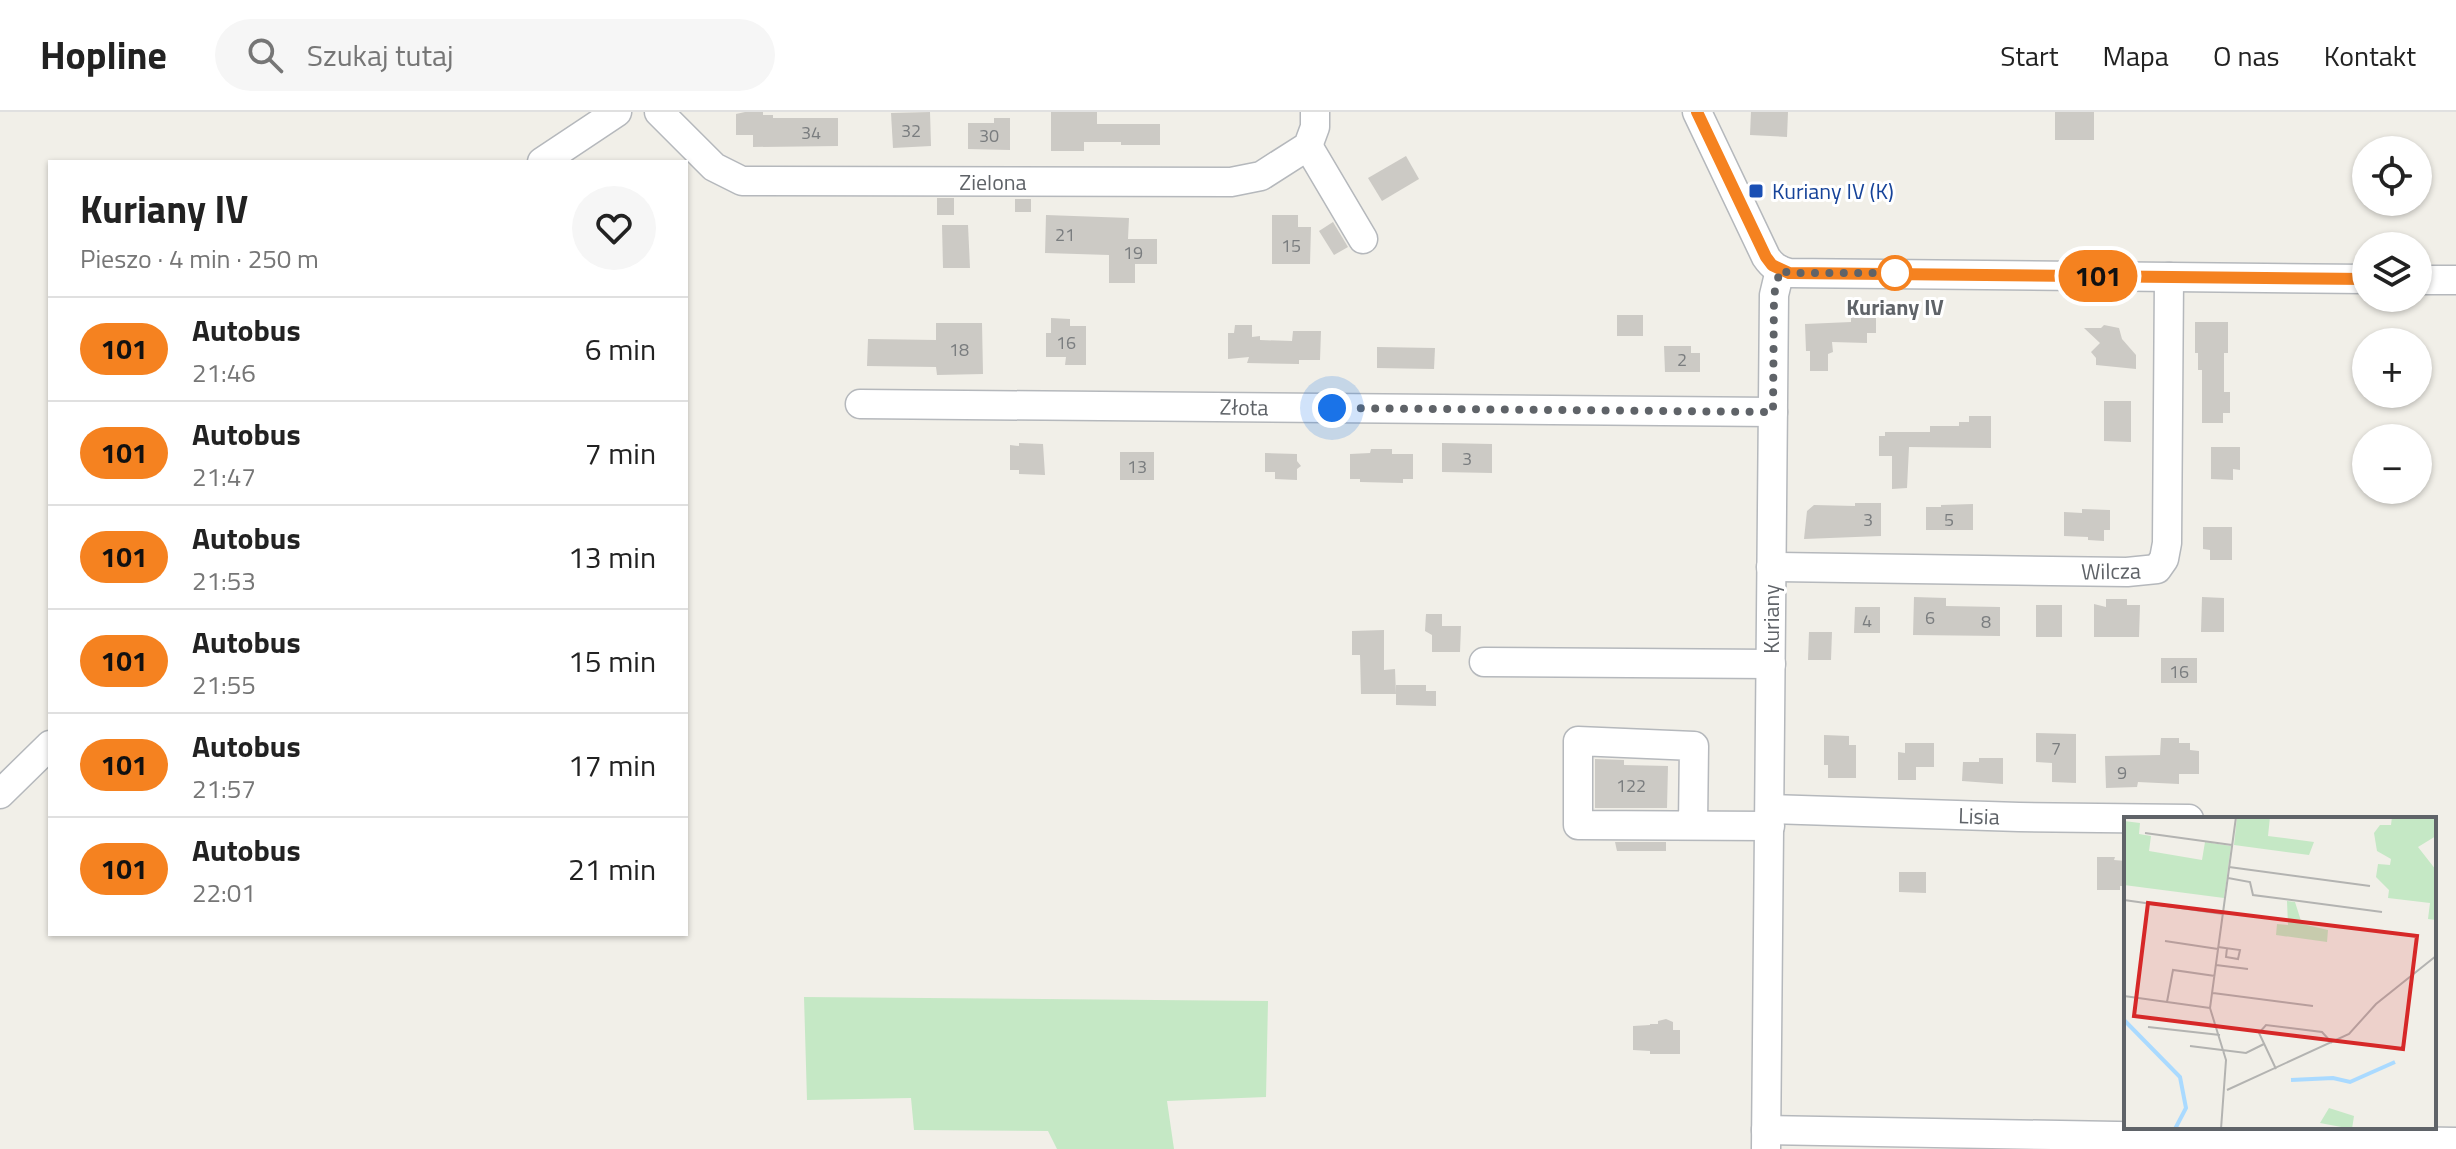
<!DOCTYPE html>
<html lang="pl">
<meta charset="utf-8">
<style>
body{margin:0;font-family:"Titillium Web",sans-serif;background:#f6f6f6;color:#222;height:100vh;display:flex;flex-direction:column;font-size:30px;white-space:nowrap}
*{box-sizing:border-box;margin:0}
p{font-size:26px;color:#767676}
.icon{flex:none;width:44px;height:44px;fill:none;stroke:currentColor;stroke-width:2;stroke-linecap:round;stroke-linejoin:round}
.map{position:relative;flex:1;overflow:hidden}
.panel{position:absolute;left:48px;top:48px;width:640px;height:776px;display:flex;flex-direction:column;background:#fff;border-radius:0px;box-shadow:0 2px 6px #0004}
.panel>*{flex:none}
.badge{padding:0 16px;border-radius:26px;font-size:28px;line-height:52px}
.fabs{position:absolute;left:2352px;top:24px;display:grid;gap:16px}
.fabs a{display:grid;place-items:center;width:80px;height:80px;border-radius:50%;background:#fff;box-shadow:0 2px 6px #0004;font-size:40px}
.you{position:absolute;width:40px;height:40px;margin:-20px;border:6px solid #fff;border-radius:50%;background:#1a73e8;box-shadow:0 0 0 12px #1a73e833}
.map>.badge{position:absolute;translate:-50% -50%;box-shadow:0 0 0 4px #fff}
.round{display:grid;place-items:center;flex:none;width:84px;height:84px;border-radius:42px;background:#f6f6f6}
.overview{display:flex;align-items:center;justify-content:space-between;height:136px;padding:0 32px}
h1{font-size:38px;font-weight:700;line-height:60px}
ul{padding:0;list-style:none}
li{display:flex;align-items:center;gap:24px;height:104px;padding:0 32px;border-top:2px solid #e0e0e0}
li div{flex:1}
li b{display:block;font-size:30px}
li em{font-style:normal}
li .badge{min-width:88px;font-weight:700;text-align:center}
header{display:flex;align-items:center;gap:48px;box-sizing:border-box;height:112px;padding:0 40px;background:#fff;border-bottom:2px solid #e0e0e0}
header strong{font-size:38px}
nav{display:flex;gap:44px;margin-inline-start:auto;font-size:28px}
.search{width:560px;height:72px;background:#f6f6f6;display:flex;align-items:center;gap:20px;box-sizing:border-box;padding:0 28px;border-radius:44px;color:#767676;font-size:30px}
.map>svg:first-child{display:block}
.green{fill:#c5e8c5}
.building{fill:#cccac5}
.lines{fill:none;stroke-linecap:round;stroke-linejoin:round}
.minor-casing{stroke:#b5b8bc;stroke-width:31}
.minor{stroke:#fff;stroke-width:28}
.line-casing{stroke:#fff;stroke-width:18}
.line{stroke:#f58220;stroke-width:12}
.walk{stroke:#5f6368;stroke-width:8;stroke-dasharray:0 14.4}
.transit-dot{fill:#1a4fb4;stroke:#fff;stroke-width:3}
.stop-dot{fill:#fff;stroke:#f58220;stroke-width:4}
.labels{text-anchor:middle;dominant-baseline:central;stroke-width:6;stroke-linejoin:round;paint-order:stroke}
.number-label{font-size:18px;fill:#7a7d7f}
.street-label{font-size:22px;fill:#5f6368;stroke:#fff}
.transit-label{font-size:22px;fill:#164399;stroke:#fff;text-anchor:start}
.stop-label{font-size:22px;font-weight:bold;fill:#5f6368;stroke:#fff}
.inset-river{fill:none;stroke:#aadaff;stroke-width:4}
.inset-road{fill:none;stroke:#b3b3b1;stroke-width:2}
.view{fill:#d62828;fill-opacity:0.15;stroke:#d62828;stroke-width:4}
.inset-edge{fill:none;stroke:#5f6368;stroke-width:4}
</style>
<header>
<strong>Hopline</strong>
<div class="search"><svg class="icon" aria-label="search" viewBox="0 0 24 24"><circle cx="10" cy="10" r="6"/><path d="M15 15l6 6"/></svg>Szukaj tutaj</div>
<nav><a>Start</a><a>Mapa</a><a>O nas</a><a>Kontakt</a></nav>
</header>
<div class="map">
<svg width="2456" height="1037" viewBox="0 0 2456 1037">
<rect width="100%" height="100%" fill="#f1efe8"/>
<!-- green -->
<polygon class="green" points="804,885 1268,889 1266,985 1167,989 1174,1037 1057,1037 1048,1019 914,1018 911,986 807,988"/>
<!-- building -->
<g class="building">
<polygon points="745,0 763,0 763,3 773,3 773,6 838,6 838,34 753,35 753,23 736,23 736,2"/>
<polygon points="930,0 931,34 893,36 891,1"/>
<polygon points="1051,0 1097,0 1097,12 1160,12 1160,33 1121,33 1121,30 1084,30 1084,39 1051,39"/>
<polygon points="1751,0 1788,0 1787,25 1750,23"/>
<rect x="2055" y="0" width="39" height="28"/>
<polygon points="994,6 1010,6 1010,38 968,37 968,11 994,11"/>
<polygon points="1406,44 1419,67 1382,89 1368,66"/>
<rect x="937" y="86" width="17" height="17"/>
<rect x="1015" y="87" width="16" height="13"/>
<polygon points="1046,103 1129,106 1128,127 1157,127 1157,152 1135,152 1135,171 1109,171 1109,143 1045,141"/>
<polygon points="1272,103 1298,103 1298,115 1311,115 1310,152 1272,152"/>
<polygon points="1333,110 1348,135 1334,143 1319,119"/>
<polygon points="942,113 968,113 970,156 943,156"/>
<polygon points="1851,197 1876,198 1876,221 1867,221 1867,231 1832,230 1833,240 1828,242 1828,259 1810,259 1810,239 1806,239 1805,212 1851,210"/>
<rect x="1617" y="203" width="26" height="21"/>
<polygon points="1051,206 1070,207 1070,214 1086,214 1086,253 1065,253 1066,245 1046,245 1046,221 1051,221"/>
<polygon points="2195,210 2228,210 2228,241 2224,241 2224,280 2230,280 2230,301 2223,301 2223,311 2202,311 2202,258 2198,258 2198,241 2195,241"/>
<polygon points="936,211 982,211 983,262 937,263 936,255 867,254 868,227 936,228"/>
<polygon points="1235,213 1252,213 1252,225 1260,224 1260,228 1292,229 1293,219 1321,219 1320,248 1299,248 1299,252 1247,251 1249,245 1228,247 1228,221 1234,221"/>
<polygon points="2104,213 2119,216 2122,227 2136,243 2136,257 2096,253 2096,246 2091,240 2100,231 2084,216 2101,216"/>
<polygon points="1664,234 1691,234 1691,241 1700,241 1700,260 1665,260"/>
<polygon points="1377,235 1435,236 1434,257 1377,256"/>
<polygon points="2104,289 2131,289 2131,330 2104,329"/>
<polygon points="1969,304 1991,304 1991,336 1909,335 1907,376 1892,377 1892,344 1879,344 1879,324 1885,324 1885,320 1930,320 1930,314 1959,314 1959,310 1969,310"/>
<polygon points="1019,331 1043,332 1045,363 1019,362 1019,358 1010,358 1010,333 1019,334"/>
<polygon points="1442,331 1492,332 1492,361 1442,360"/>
<polygon points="2211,335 2240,335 2240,358 2233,357 2233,368 2211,367"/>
<polygon points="1371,337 1392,337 1392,342 1413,342 1413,367 1403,367 1403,371 1360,370 1360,367 1350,367 1350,342 1370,341"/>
<rect x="1120" y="340" width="34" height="28"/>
<polygon points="1265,341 1297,342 1297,349 1301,354 1297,357 1297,368 1275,367 1275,360 1265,360"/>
<polygon points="1855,391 1881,391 1881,424 1804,427 1807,399 1814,393 1855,394"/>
<polygon points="1973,392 1973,418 1926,418 1926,395 1941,395 1941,393"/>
<polygon points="2082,397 2110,398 2110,418 2104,418 2104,429 2088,428 2088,425 2064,424 2064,400 2082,401"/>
<polygon points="2203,415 2232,415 2232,448 2210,448 2210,438 2203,437"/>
<polygon points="1914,485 1946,486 1946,494 2000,495 2000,524 1913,523"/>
<polygon points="2202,485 2224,486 2224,520 2201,520"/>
<polygon points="2106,487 2127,487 2127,493 2140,493 2139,525 2094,525 2094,492 2106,495"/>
<rect x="2036" y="493" width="26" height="32"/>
<polygon points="1855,495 1880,495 1880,521 1854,521"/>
<polygon points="1426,502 1442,502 1442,514 1461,514 1460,540 1432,540 1432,523 1425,519"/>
<polygon points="1384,518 1384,558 1395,557 1396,582 1361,582 1360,543 1352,543 1352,519"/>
<polygon points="1809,520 1832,520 1831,548 1808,548"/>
<rect x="2161" y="546" width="36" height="25"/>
<polygon points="1396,573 1426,573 1426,579 1436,579 1436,594 1396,593"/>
<polygon points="2036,621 2076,622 2076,671 2052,670 2052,651 2036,650"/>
<polygon points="1824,623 1849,624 1849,633 1856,633 1856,666 1828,666 1828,653 1824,653"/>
<polygon points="2161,626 2179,626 2179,631 2190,631 2190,638 2199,639 2199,662 2179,662 2179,672 2138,670 2137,675 2106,676 2105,644 2160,643"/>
<polygon points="1905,631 1934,631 1934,655 1916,655 1916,668 1898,668 1898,640 1905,641"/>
<polygon points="1979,646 2003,646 2003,672 1962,669 1963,650 1979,650"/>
<polygon points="1595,647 1624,648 1624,653 1668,654 1667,696 1595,696"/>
<polygon points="1615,730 1666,730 1666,739 1617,739"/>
<polygon points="2097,745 2115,745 2114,748 2126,749 2126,774 2120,774 2120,778 2097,778"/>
<polygon points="1899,760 1926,760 1926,781 1899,780"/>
<polygon points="1666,907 1673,910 1673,918 1680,918 1680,942 1650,942 1650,939 1633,938 1633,914 1650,913 1650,912 1658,912 1658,909"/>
</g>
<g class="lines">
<defs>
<g id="minor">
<polyline points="659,0 714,55 742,69 1231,70 1261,64 1308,34 1315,15 1315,0"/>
<path d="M1697 0 1766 145C1772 154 1778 158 1789 161L2366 167"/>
<polyline points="1308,34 1363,127"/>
<polyline points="542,50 617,0"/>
<polyline points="2418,168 2456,168"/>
<polyline points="860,292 1773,300"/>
<polyline points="1771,455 2127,460 2157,457 2164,447 2167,431 2169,165"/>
<polyline points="1484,550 1771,552"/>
<polyline points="0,682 50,633"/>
<polyline points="1770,697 2019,705 2189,707"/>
<polyline points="1693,713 1694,634 1578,629 1578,713 1770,714"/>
<polyline points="1766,1018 2456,1030"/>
<polyline points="1766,1037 1774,183 1780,158"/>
</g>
</defs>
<!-- minor casing -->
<use href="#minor" class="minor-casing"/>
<!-- minor -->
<use href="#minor" class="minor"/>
</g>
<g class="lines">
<defs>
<polyline id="line" points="1697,0 1766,145 1772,153 1789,161 2366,167"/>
</defs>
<!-- line casing -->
<use href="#line" class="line-casing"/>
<!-- line -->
<use href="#line" class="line"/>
<!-- walk -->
<polyline class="walk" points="1332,296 1773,300 1774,183 1780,158 1789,161 1895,161"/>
</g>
<!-- markers -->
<rect class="transit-dot" x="1748" y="71" width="16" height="16" rx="4"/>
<circle class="stop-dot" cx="1895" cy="161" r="16"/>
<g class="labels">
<!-- number labels -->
<g class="number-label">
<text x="911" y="18">32</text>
<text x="811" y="20">34</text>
<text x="989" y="23">30</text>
<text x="1065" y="122">21</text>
<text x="1291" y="133">15</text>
<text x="1133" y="140">19</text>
<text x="1066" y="230">16</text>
<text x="959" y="237">18</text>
<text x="1682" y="247">2</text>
<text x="1467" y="346">3</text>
<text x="1137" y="354">13</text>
<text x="1868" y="407">3</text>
<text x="1949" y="407">5</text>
<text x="1930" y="505">6</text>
<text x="1867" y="508">4</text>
<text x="1986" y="509">8</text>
<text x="2179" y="559">16</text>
<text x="2056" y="636">7</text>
<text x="2122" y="660">9</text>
<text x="1631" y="673">122</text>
</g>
<!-- street labels -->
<g class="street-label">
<text x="993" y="70">Zielona</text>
<text transform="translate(1244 295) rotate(1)">Złota</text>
<text transform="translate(2111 459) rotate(-1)">Wilcza</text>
<text transform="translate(1771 507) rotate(-90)">Kuriany</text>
<text transform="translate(1979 704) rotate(2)">Lisia</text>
</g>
<!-- transit labels -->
<g class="transit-label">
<text x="1772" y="79">Kuriany IV (K)</text>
</g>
<!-- stop labels -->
<g class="stop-label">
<text x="1895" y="195">Kuriany IV</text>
</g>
</g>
<!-- overview -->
<g transform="translate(2124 705)">
<rect width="312" height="312" fill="#f1efe8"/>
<path d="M113 0H146L144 19 190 25 185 38 110 28ZM268 0H312V19L294 30 312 53V103L304 102 306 86 264 81 265 73 252 60 254 47 266 48 267 42 253 34 250 16 256 8H267ZM0 4 16 6 15 17 27 19 25 34 78 43 81 25 107 29 100 81 0 68ZM163 84 171 85 178 107 204 113 203 125 152 118 153 107 164 108ZM205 291 230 299 228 312 196 306Z" fill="#c5e8c5"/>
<path class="inset-river" d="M0 203 56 260 62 291 51 312M167 263 209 261 226 265 271 245"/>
<path class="inset-road" d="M21 16 108 28M105 50 246 69M104 61 126 65 129 78 258 95M0 83 99 97M41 124 94 132M94 130 116 133 114 142 102 140 103 131M92 148 124 152M89 176 189 189M0 179 86 191M43 185 49 153 91 159M24 210 96 218M66 229 122 236 140 227M152 252 135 216 142 208 198 215 208 226M103 273 225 217 252 187 312 139M97 312 102 243 86 191 112 0"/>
<path class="view" d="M24 86 293 119 279 232 10 199Z"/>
<rect width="312" height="312" class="inset-edge"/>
</g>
</svg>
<div class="fabs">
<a><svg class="icon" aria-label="locate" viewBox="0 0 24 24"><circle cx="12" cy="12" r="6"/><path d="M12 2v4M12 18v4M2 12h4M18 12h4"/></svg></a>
<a><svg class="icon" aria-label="layers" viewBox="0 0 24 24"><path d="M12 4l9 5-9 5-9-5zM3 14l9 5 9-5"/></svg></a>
<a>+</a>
<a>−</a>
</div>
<div class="you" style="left:1332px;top:296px"></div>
<b class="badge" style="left:2098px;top:164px;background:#f58220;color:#111">101</b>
<section class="panel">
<div class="overview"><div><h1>Kuriany IV</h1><p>Pieszo · 4 min · 250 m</p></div><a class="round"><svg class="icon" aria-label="heart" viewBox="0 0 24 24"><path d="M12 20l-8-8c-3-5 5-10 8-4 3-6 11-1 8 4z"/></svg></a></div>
<ul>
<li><span class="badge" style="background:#f58220;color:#111">101</span><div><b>Autobus</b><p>21:46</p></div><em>6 min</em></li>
<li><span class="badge" style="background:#f58220;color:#111">101</span><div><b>Autobus</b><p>21:47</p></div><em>7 min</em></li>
<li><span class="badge" style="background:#f58220;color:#111">101</span><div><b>Autobus</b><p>21:53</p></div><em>13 min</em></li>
<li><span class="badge" style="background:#f58220;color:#111">101</span><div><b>Autobus</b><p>21:55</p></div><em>15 min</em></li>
<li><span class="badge" style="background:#f58220;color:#111">101</span><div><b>Autobus</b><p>21:57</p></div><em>17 min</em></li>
<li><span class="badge" style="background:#f58220;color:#111">101</span><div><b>Autobus</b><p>22:01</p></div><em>21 min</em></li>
</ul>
</section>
</div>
